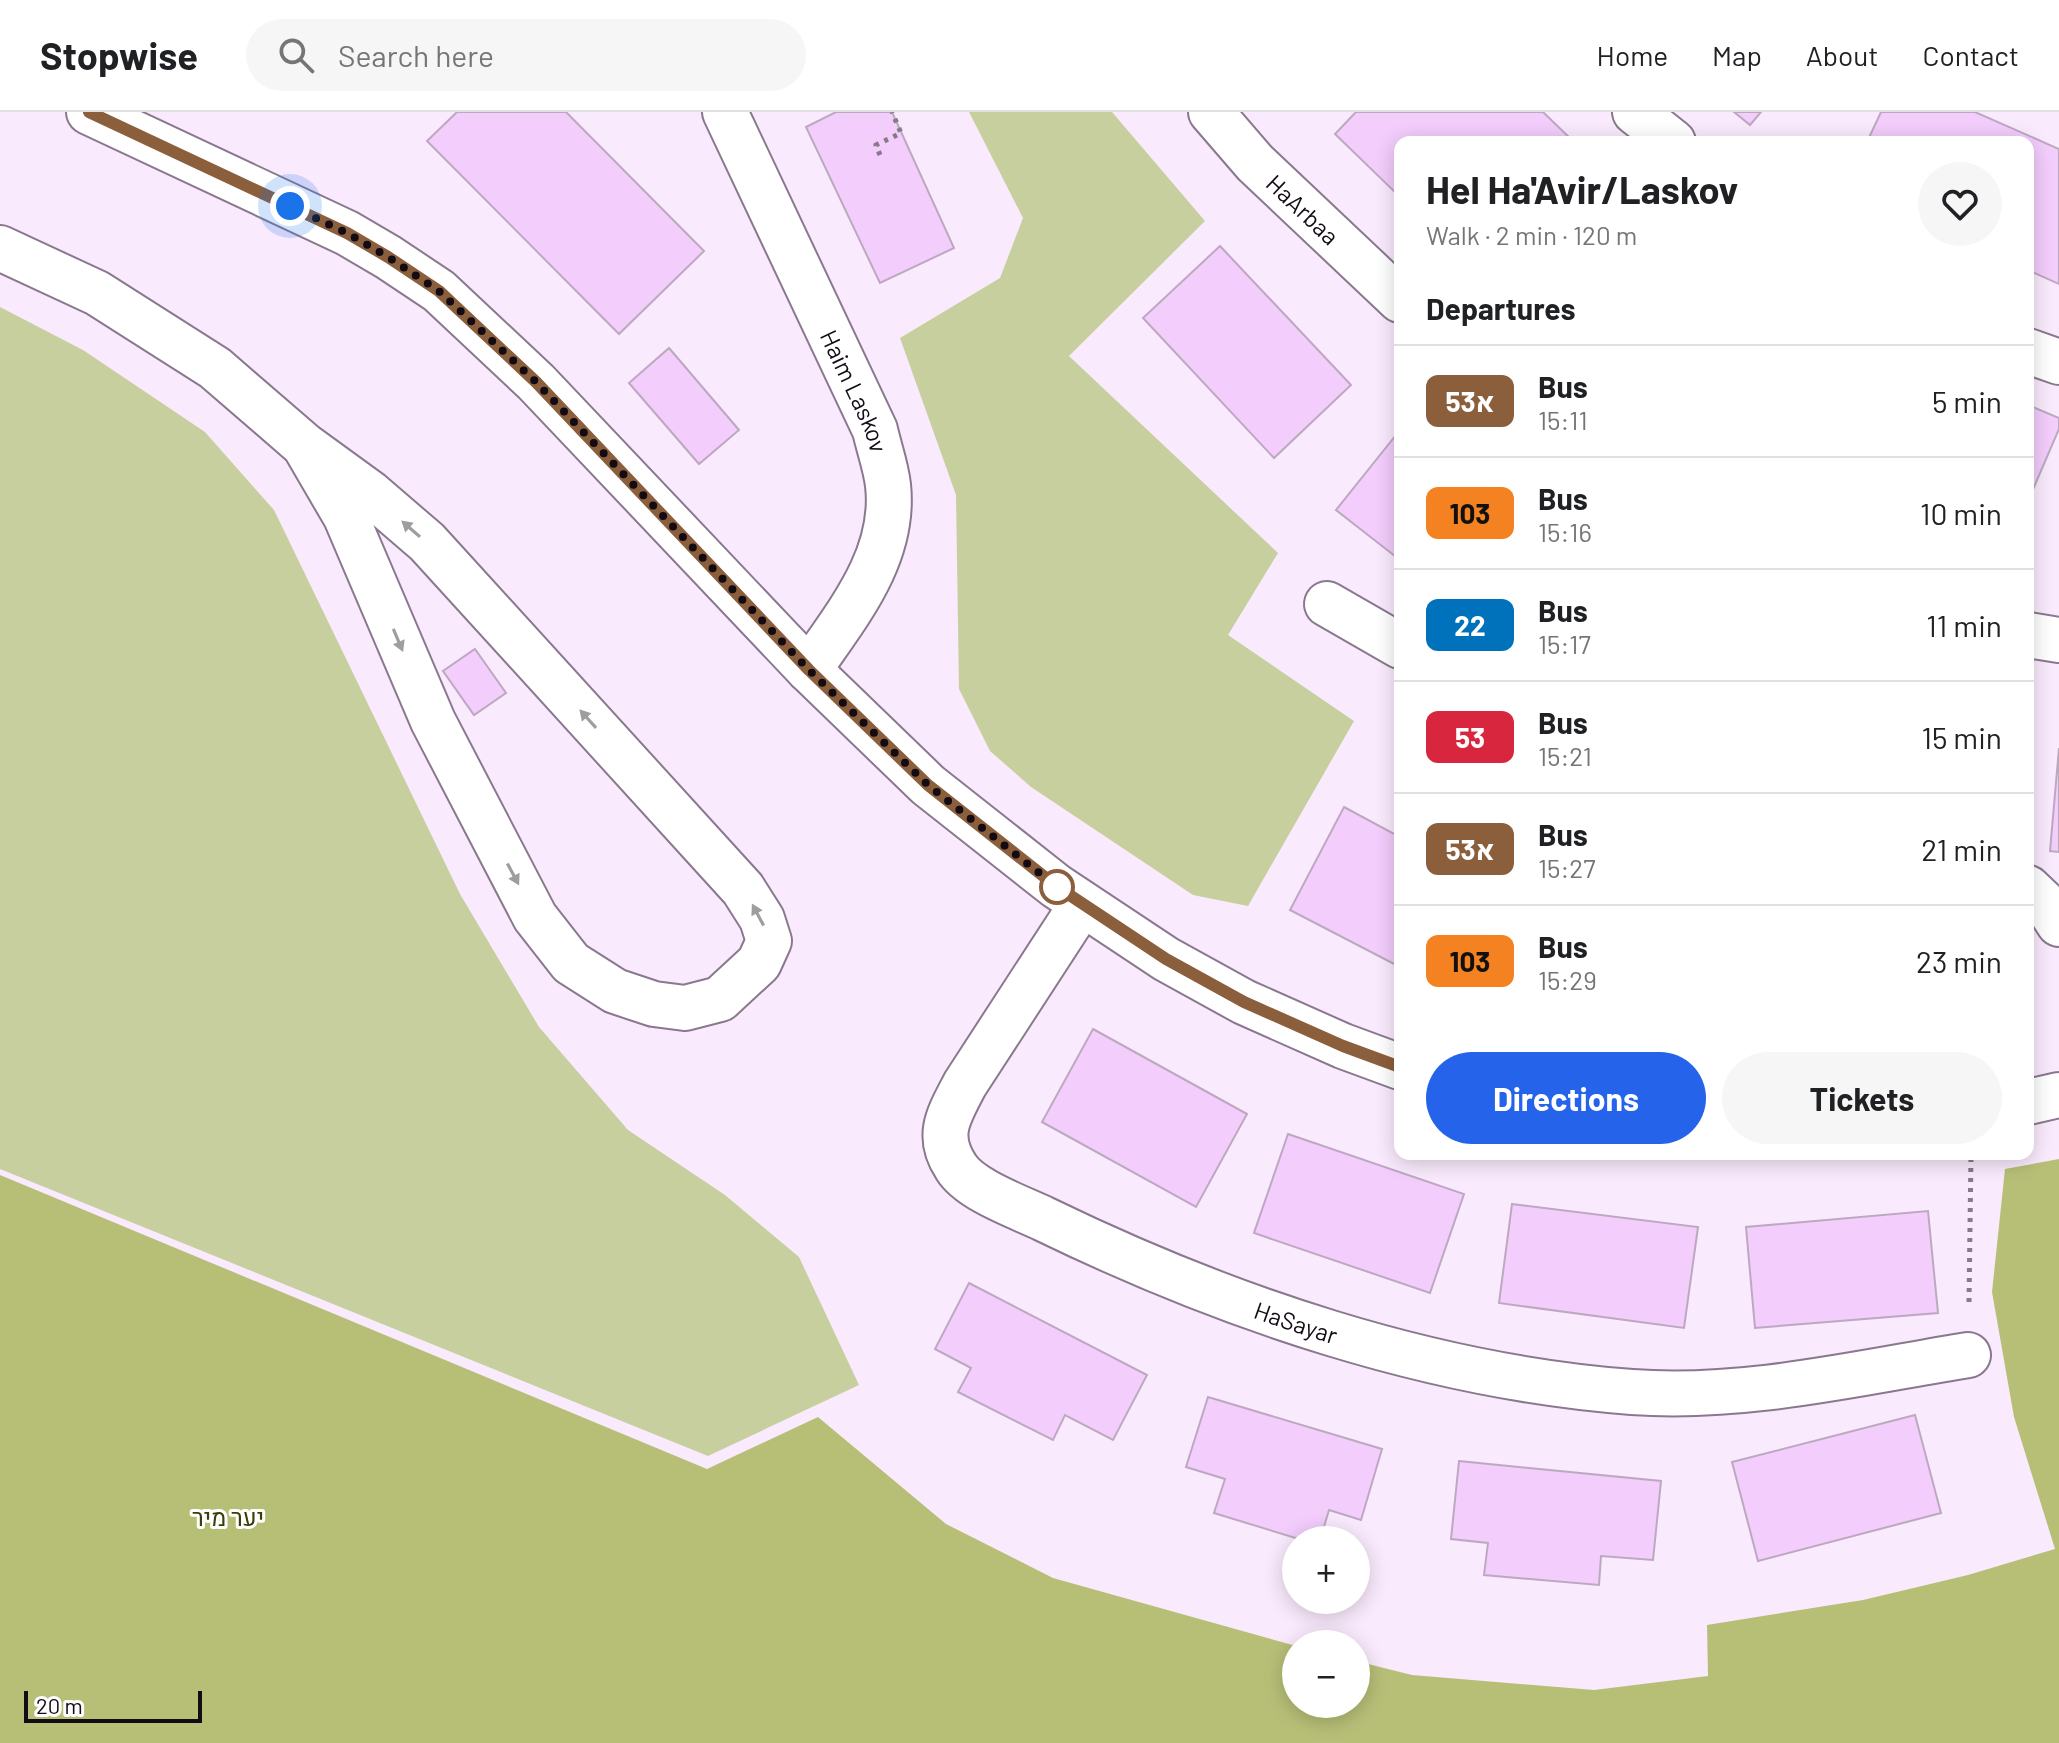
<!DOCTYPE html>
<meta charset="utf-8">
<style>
body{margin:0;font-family:Barlow,Heebo,sans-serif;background:#f6f6f6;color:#202124;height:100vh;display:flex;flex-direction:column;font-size:30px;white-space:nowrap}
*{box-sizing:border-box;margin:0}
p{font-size:26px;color:#757577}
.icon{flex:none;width:44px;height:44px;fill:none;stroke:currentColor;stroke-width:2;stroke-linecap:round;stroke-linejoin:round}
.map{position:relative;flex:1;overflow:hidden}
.details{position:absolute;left:1394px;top:24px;width:640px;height:1024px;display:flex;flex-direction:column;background:#fff;border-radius:16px;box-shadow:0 4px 20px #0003}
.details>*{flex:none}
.badge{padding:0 16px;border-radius:12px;font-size:28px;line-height:52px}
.fabs{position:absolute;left:1282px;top:1414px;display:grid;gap:16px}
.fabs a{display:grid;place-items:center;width:88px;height:88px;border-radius:50%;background:#fff;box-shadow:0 4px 20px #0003;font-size:40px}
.scale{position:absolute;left:24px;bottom:20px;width:178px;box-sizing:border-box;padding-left:8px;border:4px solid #120b13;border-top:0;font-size:22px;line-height:28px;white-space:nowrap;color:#120b13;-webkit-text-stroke:6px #fefefe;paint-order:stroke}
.you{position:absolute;width:40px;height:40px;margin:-20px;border:6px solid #fff;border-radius:50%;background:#1a73e8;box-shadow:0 0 0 12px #1a73e833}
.map>.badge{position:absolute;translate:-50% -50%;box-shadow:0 0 0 4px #fff}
h2{padding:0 32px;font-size:30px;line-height:72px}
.round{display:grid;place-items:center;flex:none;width:84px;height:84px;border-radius:42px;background:#f6f6f6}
.head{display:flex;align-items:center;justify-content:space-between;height:136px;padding:0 32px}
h1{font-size:38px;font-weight:700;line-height:60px}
.primary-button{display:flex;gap:16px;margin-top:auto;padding:16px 32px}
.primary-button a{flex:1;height:92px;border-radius:48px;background:#2563eb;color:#fff;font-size:32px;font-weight:700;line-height:92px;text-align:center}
.primary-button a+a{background:#f6f6f6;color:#202124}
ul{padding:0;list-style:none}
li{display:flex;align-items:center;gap:24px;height:112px;padding:0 32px;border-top:2px solid #e0e0e0}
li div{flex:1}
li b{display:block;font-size:30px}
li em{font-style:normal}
li .badge{min-width:88px;font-weight:700;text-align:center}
header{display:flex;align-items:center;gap:48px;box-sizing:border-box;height:112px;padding:0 40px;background:#fff;border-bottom:2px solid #e0e0e0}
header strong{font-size:38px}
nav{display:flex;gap:44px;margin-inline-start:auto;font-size:28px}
.search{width:560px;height:72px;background:#f6f6f6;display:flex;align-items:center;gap:20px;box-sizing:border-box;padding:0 28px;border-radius:44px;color:#757577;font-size:30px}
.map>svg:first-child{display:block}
.green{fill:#c8cf9f}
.forest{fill:#b7bf77}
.building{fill:#f3cdfc;stroke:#bca9c0;stroke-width:2}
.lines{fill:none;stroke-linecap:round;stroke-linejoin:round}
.minor-casing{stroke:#8a798e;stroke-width:48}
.path{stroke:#867b88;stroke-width:5;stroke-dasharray:4 6;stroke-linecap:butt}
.minor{stroke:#fff;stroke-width:44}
.oneway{fill:#a09da1}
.line-casing{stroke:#fff;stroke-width:18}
.line{stroke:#8b5e3c;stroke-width:12}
.walk{stroke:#120b13;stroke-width:8;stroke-dasharray:0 14.4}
.stop-dot{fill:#fff;stroke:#8b5e3c;stroke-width:4}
.labels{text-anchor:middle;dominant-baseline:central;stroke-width:6;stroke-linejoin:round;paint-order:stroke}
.street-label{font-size:24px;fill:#120b13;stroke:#fefefe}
.park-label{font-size:24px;fill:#3b3f06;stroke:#fefefe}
</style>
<header>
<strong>Stopwise</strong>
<div class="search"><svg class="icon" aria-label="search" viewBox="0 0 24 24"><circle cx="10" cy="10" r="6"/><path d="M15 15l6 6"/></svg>Search here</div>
<nav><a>Home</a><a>Map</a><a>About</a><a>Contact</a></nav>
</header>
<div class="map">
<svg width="2059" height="1631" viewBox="0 0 2059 1631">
<rect width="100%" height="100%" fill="#faeafd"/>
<!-- green -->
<g class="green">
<polygon points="969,0 1112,0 1205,109 1069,244 1278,441 1228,523 1354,609 1248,794 1193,783 1031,675 990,639 959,577 956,383 900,226 1000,166 1023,106"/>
<polygon points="0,195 83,238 205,320 274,398 460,782 539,915 628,1018 725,1083 799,1145 859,1273 708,1344 0,1057"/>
</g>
<!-- forest -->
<polygon class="forest" points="2059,1047 2059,1631 0,1631 0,1063 707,1357 818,1305 946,1412 1053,1466 1296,1534 1296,1592 1356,1592 1356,1549 1412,1563 1594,1578 1708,1564 1707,1513 1863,1488 1968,1463 2055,1437 2014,1305 1992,1180 2005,1057"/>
<!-- building -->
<g class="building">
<polygon points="457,0 566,0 704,139 619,222 427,29"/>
<polygon points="836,0 892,0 954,136 880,171 806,15"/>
<polygon points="1356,0 1543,0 1574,30 1400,30 1400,85 1335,22"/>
<polygon points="1734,0 1761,0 1750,13"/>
<polygon points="1881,0 1975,0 2059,37 2059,172 2028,158 2028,30 1867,30"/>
<polygon points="1220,134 1351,273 1274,346 1143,206"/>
<polygon points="669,236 739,318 699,352 629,271"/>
<polygon points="2028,293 2059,306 2059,317 2028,389"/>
<polygon points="1400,318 1400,448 1336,398"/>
<polygon points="475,537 506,581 474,603 443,559"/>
<polygon points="2059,636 2059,740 2050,739"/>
<polygon points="1344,695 1400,725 1400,855 1290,798"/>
<polygon points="1093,917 1247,1002 1196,1095 1042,1010"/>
<polygon points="1288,1022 1464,1082 1430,1181 1254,1121"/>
<polygon points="1512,1092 1698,1115 1684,1216 1499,1191"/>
<polygon points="1928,1099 1938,1201 1755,1216 1746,1115"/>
<polygon points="969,1171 1147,1263 1113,1328 1065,1303 1053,1328 958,1280 971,1256 935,1237"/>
<polygon points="1208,1285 1382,1337 1361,1408 1329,1398 1320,1428 1302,1428 1214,1401 1225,1367 1186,1355"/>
<polygon points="1915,1303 1941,1401 1758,1449 1732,1350"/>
<polygon points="1459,1349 1661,1369 1653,1448 1601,1444 1599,1473 1484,1463 1488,1431 1451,1427"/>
</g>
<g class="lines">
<defs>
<g id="minor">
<polyline points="89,0 347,121 388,145 439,179 536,270 809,558 928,673 1056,774 1166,847 1244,890 1343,934 1400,955"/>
<path id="s1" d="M725 0 875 318C879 336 886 355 888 373 896 445 847 502 809 558"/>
<path id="s2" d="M1211 0 1255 51 1400 188"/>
<polyline points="1635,0 1673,30"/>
<polyline points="0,136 97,181 215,256 304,333 370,381 427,430 743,777 762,807 769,829 759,851 720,887 685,896 654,892 615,879 571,851 535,805 433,609 346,405 304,333"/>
<polyline points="2028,239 2059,250"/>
<polyline points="1327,492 1400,534"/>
<polyline points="2028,523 2059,528"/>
<polyline points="2028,776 2048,795 2059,812"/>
<path id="s3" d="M1082 792 965 972C949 1003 935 1023 956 1055 970 1078 1019 1095 1044 1107 1225 1195 1430 1265 1632 1280 1745 1288 1858 1261 1968 1243"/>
<polyline points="2028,990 2059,983"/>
</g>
</defs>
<!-- minor casing -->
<use href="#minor" class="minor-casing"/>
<!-- path -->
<g class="path">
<polyline points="880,43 876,33 901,21 892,0"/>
<polyline points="1969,1190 1971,1042"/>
</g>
<!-- minor -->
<use href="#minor" class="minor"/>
</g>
<!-- one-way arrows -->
<defs><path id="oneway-solid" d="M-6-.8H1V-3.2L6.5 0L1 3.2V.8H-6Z" transform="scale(2)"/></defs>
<g class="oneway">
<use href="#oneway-solid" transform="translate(411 417) rotate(-139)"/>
<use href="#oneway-solid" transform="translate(398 528) rotate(67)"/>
<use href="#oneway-solid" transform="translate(588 607) rotate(-132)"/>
<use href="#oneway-solid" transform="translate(513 762) rotate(62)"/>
<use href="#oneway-solid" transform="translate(758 803) rotate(-118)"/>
</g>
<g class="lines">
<defs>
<polyline id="line" points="89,0 347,121 388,145 439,179 536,270 809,558 928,673 1056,774 1166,847 1244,890 1343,934 1400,955"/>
</defs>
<!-- line casing -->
<use href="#line" class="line-casing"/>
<!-- line -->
<use href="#line" class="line"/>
<!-- walk -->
<polyline class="walk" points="290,94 347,121 388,145 439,179 536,270 809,558 928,673 1057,775"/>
</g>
<!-- markers -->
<circle class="stop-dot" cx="1057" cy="775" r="16"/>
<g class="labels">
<!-- street labels -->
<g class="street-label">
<text stroke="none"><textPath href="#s2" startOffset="134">HaArbaa</textPath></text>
<text stroke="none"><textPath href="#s1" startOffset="308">Haim Laskov</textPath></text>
<text stroke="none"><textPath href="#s3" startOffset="680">HaSayar</textPath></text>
</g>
<!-- park labels -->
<g class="park-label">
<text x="228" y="1404">יער מיר</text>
</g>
</g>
</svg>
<div class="fabs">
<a>+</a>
<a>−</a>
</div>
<div class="scale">20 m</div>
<div class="you" style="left:290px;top:94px"></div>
<section class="details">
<div class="head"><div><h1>Hel Ha'Avir/Laskov</h1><p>Walk · 2 min · 120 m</p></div><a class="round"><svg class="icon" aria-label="heart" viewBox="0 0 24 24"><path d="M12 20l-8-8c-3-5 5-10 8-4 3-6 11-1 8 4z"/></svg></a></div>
<h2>Departures</h2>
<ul>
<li><span class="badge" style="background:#8b5e3c;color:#fff">53א</span><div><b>Bus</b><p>15:11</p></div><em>5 min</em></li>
<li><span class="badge" style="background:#f58220;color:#111">103</span><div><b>Bus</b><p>15:16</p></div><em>10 min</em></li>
<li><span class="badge" style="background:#0072bc;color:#fff">22</span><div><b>Bus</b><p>15:17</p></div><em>11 min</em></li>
<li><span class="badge" style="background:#d7263d;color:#fff">53</span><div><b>Bus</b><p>15:21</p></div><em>15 min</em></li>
<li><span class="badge" style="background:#8b5e3c;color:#fff">53א</span><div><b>Bus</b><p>15:27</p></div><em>21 min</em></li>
<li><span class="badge" style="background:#f58220;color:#111">103</span><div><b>Bus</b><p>15:29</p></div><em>23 min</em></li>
</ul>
<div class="primary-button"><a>Directions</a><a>Tickets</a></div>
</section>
</div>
